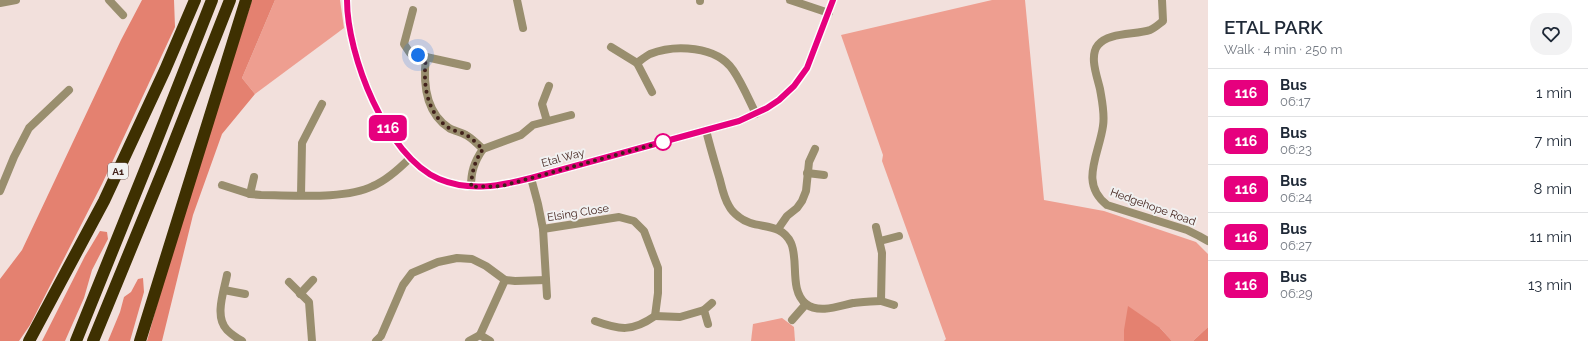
<!DOCTYPE html>
<meta charset="utf-8">
<style>
body{margin:0;font-family:Raleway,sans-serif;background:#f2f2f3;color:#1f2937;height:100vh;display:flex;flex-direction:column;font-size:15px;white-space:nowrap}
*{box-sizing:border-box;margin:0}
p{font-size:13px;color:#747a83}
.icon{flex:none;width:22px;height:22px;fill:none;stroke:currentColor;stroke-width:2;stroke-linecap:round;stroke-linejoin:round}
.map{position:relative;flex:1;overflow:hidden}
.sheet{display:flex;flex-direction:column;background:#fff;width:380px}
.sheet>*{flex:none}
.badge{padding:0 8px;border-radius:6px;font-size:14px;line-height:26px}
.you{position:absolute;width:20px;height:20px;margin:-10px;border:3px solid #fff;border-radius:50%;background:#1a73e8;box-shadow:0 0 0 6px #1a73e833}
.map>.badge{position:absolute;translate:-50% -50%;box-shadow:0 0 0 2px #fff}
.round{display:grid;place-items:center;flex:none;width:42px;height:42px;border-radius:16px;background:#f2f2f3}
.head{display:flex;align-items:center;justify-content:space-between;height:68px;padding:0 16px}
h1{font-size:19px;font-weight:600;line-height:30px}
ul{padding:0;list-style:none}
li{display:flex;align-items:center;gap:12px;height:48px;padding:0 16px;border-top:1px solid #e0e1e3}
li div{flex:1}
li b{display:block;font-size:15px}
li em{font-style:normal}
li .badge{min-width:44px;font-weight:700;text-align:center}
main{display:flex;flex:1;min-height:0}
.map>svg:first-child{display:block}
.green{fill:#ee9e90}
.forest{fill:#e48170}
.lines{fill:none;stroke-linecap:round;stroke-linejoin:round}
.street{stroke:#998e6e;stroke-width:8}
.highway{stroke:#3e3001;stroke-width:12}
.line-casing{stroke:#fff;stroke-width:9}
.line{stroke:#e6007e;stroke-width:6}
.walk{stroke:#42211b;stroke-width:4;stroke-dasharray:0 7.2}
.stop-dot{fill:#fff;stroke:#e6007e;stroke-width:2}
.labels{text-anchor:middle;dominant-baseline:central;stroke-width:4;stroke-linejoin:round;paint-order:stroke}
.shield{fill:#f1f1f1;stroke:#765f5b;stroke-width:1}
.shield-label{font-size:10px;font-weight:bold;fill:#42211b}
.street-label{font-size:11px;fill:#42211b;stroke:#f1f1f1}
</style>
<main>
<div class="map">
<svg width="1208" height="341" viewBox="0 0 1208 341">
<rect width="100%" height="100%" fill="#f2e0dc"/>
<!-- green -->
<g class="green">
<polygon points="275,0 340,0 344,28 255,94 242,78"/>
<polygon points="992,0 1025,0 1044,200 1104,211 1196,242 1208,254 1208,327 1193,341 1172,341 1160,328 1124,330 1124,341 944,341 946,339 882,161 883,155 841,35"/>
<polygon points="782,318 794,327 795,341 751,341 753,324"/>
</g>
<!-- forest -->
<g class="forest">
<polygon points="142,0 174,0 175,27 102,184 30,325 19,341 0,341 0,279 22,250 121,40"/>
<polygon points="252,0 275,0 242,78 255,94 222,134 193,215 162,341 147,341 175,240"/>
<polygon points="100,231 107,232 108,239 92,270 84,298 65,341 42,341 85,256"/>
<polygon points="143,278 144,292 130,341 108,341 120,312 124,297 131,292 138,279"/>
<polygon points="1128,306 1160,328 1172,341 1124,341 1124,330"/>
<polygon points="1208,327 1208,341 1193,341"/>
</g>
<g class="lines">
<!-- street -->
<g class="street">
<polyline points="109,0 123,15"/>
<path d="M347 0C347 54 386 156 439 179 470 192 500 186 531 178L739 121 767 108 779 100 794 86 807 68 833 0"/>
<polyline points="517,0 523,28"/>
<polyline points="700,0 700,1"/>
<polyline points="790,0 829,13"/>
<path d="M1162 0 1163 21C1159 24 1155 28 1150 30 1136 35 1108 32 1098 45 1089 56 1097 76 1100 89 1102 101 1105 114 1103 126 1099 155 1079 183 1107 205L1187 230 1199 236 1208 241"/>
<polyline points="0,3 16,0"/>
<path d="M413 10 404 44 410 53 426 57C423 82 425 112 449 128 454 131 461 132 466 135 472 138 478 145 483 149 474 162 471 172 471 187"/>
<polyline points="611,47 637,63"/>
<polyline points="426,57 467,66"/>
<path d="M652 92 637 63C641 60 646 56 650 54 675 44 717 46 733 70 742 83 749 100 756 114"/>
<polyline points="547,121 542,104 549,86"/>
<path d="M706 130C710 147 715 163 720 180 722 188 724 198 729 206 731 210 735 214 739 217 756 231 780 220 791 243 799 261 789 290 806 304 819 314 839 306 853 303 863 302 872 301 881 301L882 253 876 227"/>
<polyline points="483,149 521,135 533,125 571,115"/>
<polyline points="807,173 824,175"/>
<polyline points="531,178 538,204 543,229 547,296"/>
<path d="M222 185 250 194 261 195C292 195 345 200 373 186 387 180 399 169 410 158"/>
<polyline points="0,191 14,157 29,128 69,90"/>
<polyline points="250,194 254,177"/>
<polyline points="301,195 302,143 322,104"/>
<path d="M543 229 619 217 634 221 644 231 658 268V293L655 316C632 332 620 330 595 321"/>
<polyline points="778,229 787,216 797,208 802,201 806,191 809,162 815,149"/>
<polyline points="880,241 899,236"/>
<path d="M227 275C224 291 214 317 227 330 231 334 237 338 242 341"/>
<polyline points="289,282 309,302 312,341"/>
<polyline points="224,290 245,294"/>
<polyline points="300,294 313,280"/>
<polyline points="881,301 894,305"/>
<polyline points="655,316 680,317 704,310"/>
<polyline points="792,320 806,304"/>
<polyline points="708,324 704,310 712,303"/>
<polyline points="480,335 505,280"/>
<polyline points="376,341 381,336 403,285 412,273 438,262 457,258 472,259 486,266 505,280 515,281 546,280"/>
<polyline points="469,341 480,335 490,341"/>
</g>
<!-- highway -->
<g class="highway">
<polyline points="29,341 104,201 165,70 195,0"/>
<polyline points="76,341 151,155 212,0"/>
<polyline points="93,341 166,163 230,0"/>
<polyline points="140,341 246,0"/>
</g>
</g>
<g class="lines">
<defs>
<path id="line" d="M347 0C347 55 386 156 439 179 470 192 500 186 531 178L739 121 767 108 779 100 794 86 807 68 833 0"/>
</defs>
<!-- line casing -->
<use href="#line" class="line-casing"/>
<!-- line -->
<use href="#line" class="line"/>
<!-- walk -->
<path class="walk" d="M418 55 426 57C423 82 425 112 449 128 454 131 461 132 466 135 472 138 478 145 483 149 474 162 472 172 471 187L502 186 663 142"/>
</g>
<!-- markers -->
<circle class="stop-dot" cx="663" cy="142" r="8"/>
<g class="labels">
<!-- shield labels -->
<rect class="shield" x="108" y="163" width="20" height="16" rx="3"/>
<g class="shield-label">
<text x="118" y="171">A1</text>
</g>
<!-- street labels -->
<g class="street-label">
<text transform="translate(563 158) rotate(-15)">Etal Way</text>
<text transform="translate(1153 207) rotate(20)">Hedgehope Road</text>
<text transform="translate(578 213) rotate(-9)">Elsing Close</text>
</g>
</g>
</svg>
<div class="you" style="left:418px;top:55px"></div>
<b class="badge" style="left:388px;top:128px;background:#e6007e;color:#fff">116</b>
</div>
<section class="sheet">
<div class="head"><div><h1>ETAL PARK</h1><p>Walk · 4 min · 250 m</p></div><a class="round"><svg class="icon" aria-label="heart" viewBox="0 0 24 24"><path d="M12 20l-8-8c-3-5 5-10 8-4 3-6 11-1 8 4z"/></svg></a></div>
<ul>
<li><span class="badge" style="background:#e6007e;color:#fff">116</span><div><b>Bus</b><p>06:17</p></div><em>1 min</em></li>
<li><span class="badge" style="background:#e6007e;color:#fff">116</span><div><b>Bus</b><p>06:23</p></div><em>7 min</em></li>
<li><span class="badge" style="background:#e6007e;color:#fff">116</span><div><b>Bus</b><p>06:24</p></div><em>8 min</em></li>
<li><span class="badge" style="background:#e6007e;color:#fff">116</span><div><b>Bus</b><p>06:27</p></div><em>11 min</em></li>
<li><span class="badge" style="background:#e6007e;color:#fff">116</span><div><b>Bus</b><p>06:29</p></div><em>13 min</em></li>
</ul>
</section>
</main>
